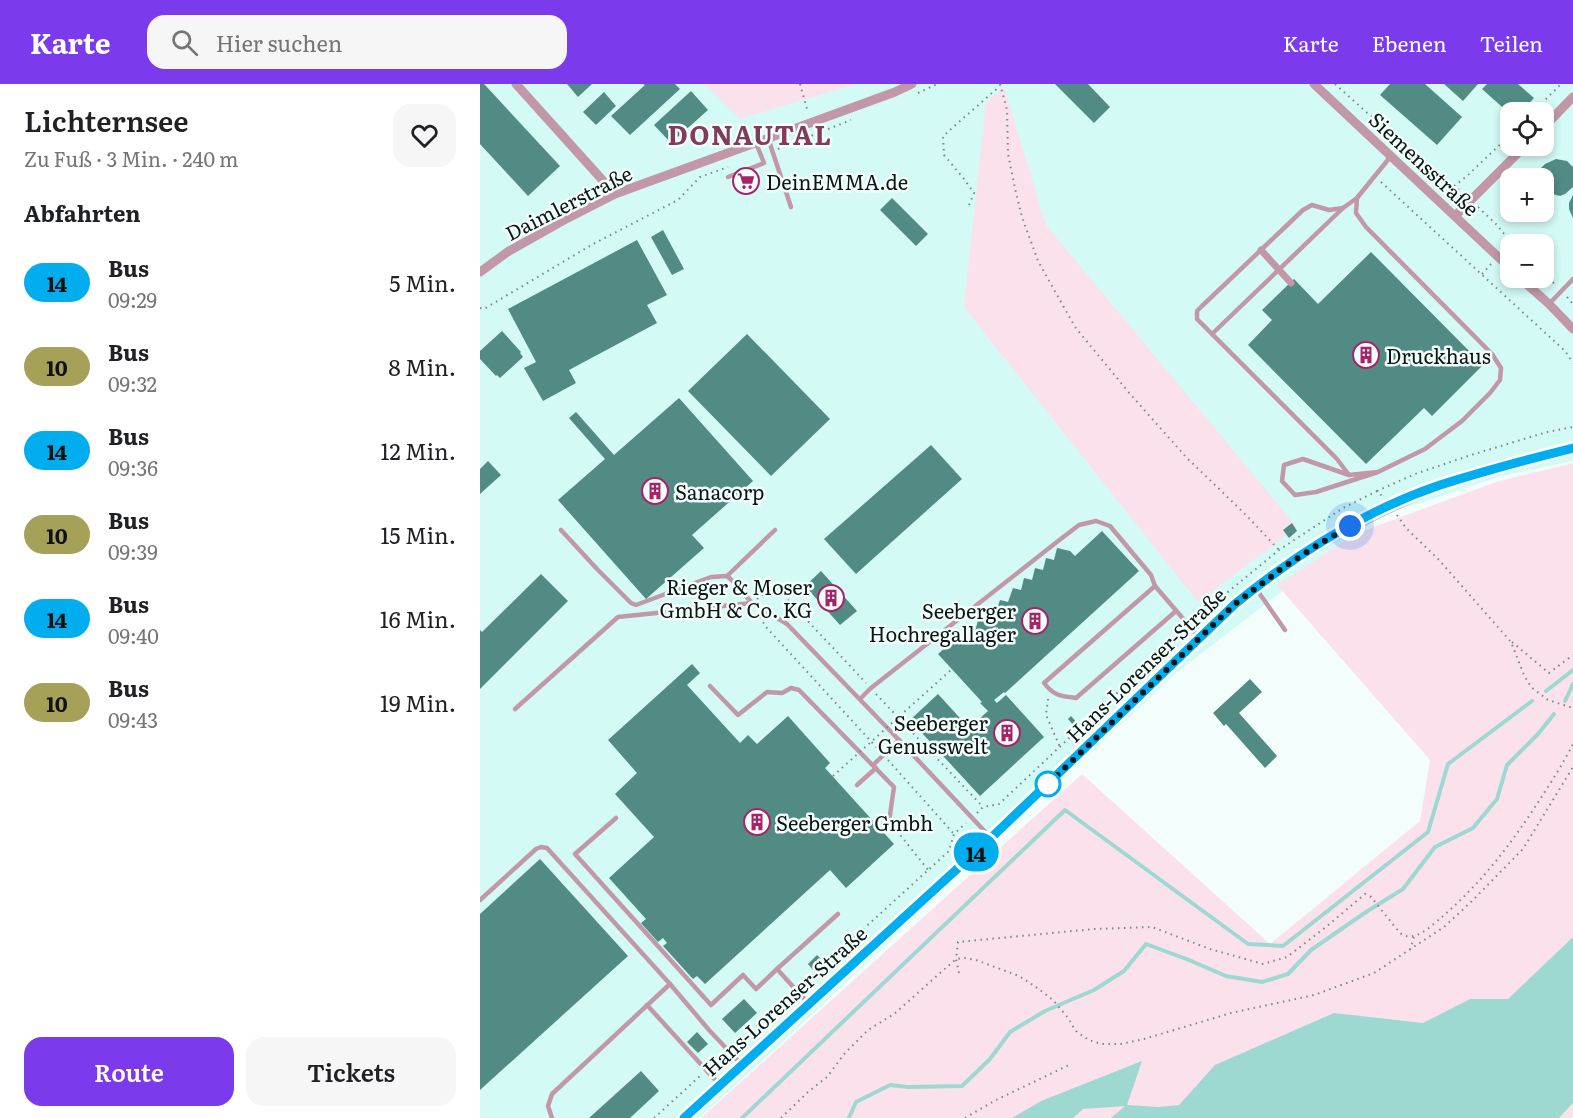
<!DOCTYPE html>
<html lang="de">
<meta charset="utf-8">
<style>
body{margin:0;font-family:Literata,serif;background:#f6f6f6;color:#202124;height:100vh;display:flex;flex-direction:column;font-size:22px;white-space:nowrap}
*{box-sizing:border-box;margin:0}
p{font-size:20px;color:#757577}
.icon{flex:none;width:33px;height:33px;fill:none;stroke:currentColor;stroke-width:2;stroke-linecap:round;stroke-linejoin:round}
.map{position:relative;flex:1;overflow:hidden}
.details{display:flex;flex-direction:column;background:#fff;width:480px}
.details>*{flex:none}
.badge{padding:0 12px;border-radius:20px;font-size:21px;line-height:39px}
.tools{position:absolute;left:1020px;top:18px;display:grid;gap:12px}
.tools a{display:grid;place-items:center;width:54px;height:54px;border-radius:12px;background:#fff;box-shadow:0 3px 9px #0003;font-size:30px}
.you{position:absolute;width:30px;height:30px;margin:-15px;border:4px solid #fff;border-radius:50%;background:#1a73e8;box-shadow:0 0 0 9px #1a73e833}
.map>.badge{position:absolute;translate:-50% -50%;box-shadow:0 0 0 3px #fff}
h2{padding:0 24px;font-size:22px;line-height:54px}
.round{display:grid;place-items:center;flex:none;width:63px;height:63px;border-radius:18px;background:#f6f6f6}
.overview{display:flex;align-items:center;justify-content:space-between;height:102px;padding:0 24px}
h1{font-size:28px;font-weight:600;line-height:45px}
.button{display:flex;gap:12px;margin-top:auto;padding:12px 24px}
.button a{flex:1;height:69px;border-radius:18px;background:#7c3aed;color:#fff;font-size:24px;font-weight:600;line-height:69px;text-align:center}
.button a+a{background:#f6f6f6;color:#202124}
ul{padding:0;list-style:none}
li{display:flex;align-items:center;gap:18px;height:84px;padding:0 24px}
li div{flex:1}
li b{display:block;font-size:22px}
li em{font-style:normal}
li .badge{min-width:66px;font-weight:700;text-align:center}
header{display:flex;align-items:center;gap:36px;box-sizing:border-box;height:84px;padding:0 30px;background:#7c3aed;color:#fff}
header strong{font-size:28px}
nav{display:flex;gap:33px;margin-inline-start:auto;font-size:21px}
.search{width:420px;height:54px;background:#f6f6f6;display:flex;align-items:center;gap:15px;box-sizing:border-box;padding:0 21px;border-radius:18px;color:#757577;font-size:22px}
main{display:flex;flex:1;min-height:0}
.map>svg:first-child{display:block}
.built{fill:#d3faf5;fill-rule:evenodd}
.green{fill:#fbe1eb}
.water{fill:#9dd9d1}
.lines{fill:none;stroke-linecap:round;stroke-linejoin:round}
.stream{stroke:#9dd9d1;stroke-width:4}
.building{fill:#518b84}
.path{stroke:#7c8785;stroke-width:2;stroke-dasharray:1.5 4.5;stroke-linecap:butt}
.service{stroke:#c298a8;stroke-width:4.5}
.pedestrian{stroke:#c298a8;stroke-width:7}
.minor{stroke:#c298a8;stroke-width:9}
.tertiary{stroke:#c298a8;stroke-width:12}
.path-bridge{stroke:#7c8785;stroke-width:2;stroke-dasharray:1.5 4.5;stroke-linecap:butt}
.line-casing{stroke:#fff;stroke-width:14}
.line{stroke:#00adef;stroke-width:9}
.walk{stroke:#0b1514;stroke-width:6;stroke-dasharray:0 10.8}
.stop-dot{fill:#fff;stroke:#00adef;stroke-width:3}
.labels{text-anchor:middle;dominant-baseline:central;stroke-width:5;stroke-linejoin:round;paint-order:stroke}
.street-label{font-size:20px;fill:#0b1514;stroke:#f3fefc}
.poi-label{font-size:20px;fill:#0b1514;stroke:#f3fefc;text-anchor:start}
.district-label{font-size:26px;font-weight:bold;letter-spacing:1.5px;fill:#803c5a;stroke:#f3fefc}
</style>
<header>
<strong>Karte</strong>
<div class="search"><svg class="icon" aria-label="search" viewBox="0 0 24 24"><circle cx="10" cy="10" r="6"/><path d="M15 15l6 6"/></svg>Hier suchen</div>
<nav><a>Karte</a><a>Ebenen</a><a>Teilen</a></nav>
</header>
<main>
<section class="details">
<div class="overview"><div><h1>Lichternsee</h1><p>Zu Fuß · 3 Min. · 240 m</p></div><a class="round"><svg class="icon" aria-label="heart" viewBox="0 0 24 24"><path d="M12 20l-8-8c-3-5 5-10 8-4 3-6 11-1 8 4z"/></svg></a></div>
<h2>Abfahrten</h2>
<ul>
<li><span class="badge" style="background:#00adef;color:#111">14</span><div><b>Bus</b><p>09:29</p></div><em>5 Min.</em></li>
<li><span class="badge" style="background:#a5a158;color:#111">10</span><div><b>Bus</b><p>09:32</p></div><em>8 Min.</em></li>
<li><span class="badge" style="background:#00adef;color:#111">14</span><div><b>Bus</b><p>09:36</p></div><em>12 Min.</em></li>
<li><span class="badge" style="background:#a5a158;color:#111">10</span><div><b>Bus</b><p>09:39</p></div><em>15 Min.</em></li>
<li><span class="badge" style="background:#00adef;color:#111">14</span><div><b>Bus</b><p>09:40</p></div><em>16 Min.</em></li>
<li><span class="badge" style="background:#a5a158;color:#111">10</span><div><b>Bus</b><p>09:43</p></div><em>19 Min.</em></li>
</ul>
<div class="button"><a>Route</a><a>Tickets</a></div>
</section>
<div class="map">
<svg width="1093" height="1034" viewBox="0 0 1093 1034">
<rect width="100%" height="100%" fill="#f3fefc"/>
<!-- built -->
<path class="built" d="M0 0H1093V377L1022 392 900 432 696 589 293 967 219 1034H0ZM1030 28H1064V62H1030ZM1030 94H1064V128H1030ZM1030 160H1064V194H1030Z"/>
<!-- green -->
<g class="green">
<polygon points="225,0 376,0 260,35"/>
<polygon points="524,3 566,141 817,443 718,518 484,223 506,18"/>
<polygon points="1093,379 1093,1034 221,1034 602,690 790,860 940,737 950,676 797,501 875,450 1016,398"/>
</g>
<!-- water -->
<polygon class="water" points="1093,853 1093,1019 1079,1034 631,1034 645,1022 603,1025 593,1034 532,1034 561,1017 662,977 647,1021 678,1023 699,1021 735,981 854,929 943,939 990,915 1028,915"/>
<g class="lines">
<!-- stream -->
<g class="stream">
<polyline points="1066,607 1093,586"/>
<polyline points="1085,617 1093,600"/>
<polyline points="262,1034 585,726 768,860 803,862 948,748 968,680 1052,617"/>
<polyline points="369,1034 376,1018 410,1001 428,1003 482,1002 510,975 530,948 565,927 614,906 644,887 666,860 709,876 746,892 782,898 808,890 831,866 886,828 923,805 955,763 993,744 1017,715 1027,681 1058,650 1074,630"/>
</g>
</g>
<!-- building -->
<g class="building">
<polygon points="0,0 4,0 80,82 48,112 0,60"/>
<polygon points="87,0 112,0 98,13"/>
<polygon points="163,0 195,0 200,5 150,51 131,32 165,1"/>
<polygon points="575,0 608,0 630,23 614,39"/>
<polygon points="910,0 945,0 982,33 957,61 900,11"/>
<polygon points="964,0 998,0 983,17"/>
<polygon points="1007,0 1038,0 1054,14 1041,28 1030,28 1030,30 1002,5"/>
<polygon points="211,7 228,26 191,59 174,41"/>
<polygon points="124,8 136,22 116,41 103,28"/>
<polygon points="1076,75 1087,77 1093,83 1093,103 1085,110 1080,112 1068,109 1064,106 1064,94 1059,94 1061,84 1065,80"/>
<polygon points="272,91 276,102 263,106 259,96"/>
<polygon points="1093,111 1093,134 1089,125 1089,119"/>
<polygon points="412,114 448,150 436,162 400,126"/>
<polygon points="183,146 204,185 192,191 171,153"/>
<polygon points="157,156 187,211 167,221 177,239 89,286 96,299 63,317 44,284 56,278 28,225"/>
<polygon points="891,168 1003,281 952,332 944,324 886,380 768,261 792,236 782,226 814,195 838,220"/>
<polygon points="22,247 41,268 40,269 43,273 20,294 17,291 16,292 0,275 0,267"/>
<polygon points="267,250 350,335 291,392 208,307"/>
<polygon points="199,314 273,397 212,451 224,464 166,515 78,416 125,375 89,334 96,328 134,371"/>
<polygon points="451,361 482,395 376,490 344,455"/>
<polygon points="8,377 21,391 0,410 0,385"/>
<polygon points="812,439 817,447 809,454 803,446"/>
<polygon points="622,447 659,487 525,609 524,608 514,616 517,619 526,611 564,653 500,712 430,636 458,610 489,644 508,627 500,619 502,618 458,570 475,555 483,558 487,546 495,548 498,536 506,538 509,526 516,528 520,516 528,518 533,504 541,506 544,494 552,496 555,484 563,486 566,474 574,476 577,464 590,467 595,472"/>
<polygon points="341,487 377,527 360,541 325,502"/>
<polygon points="61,490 88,517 0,605 0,546 2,548"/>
<polygon points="212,580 220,589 207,601 260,659 268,651 277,660 308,632 350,679 345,684 414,760 366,804 350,786 225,900 217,892 213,895 183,862 187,859 183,854 178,858 161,839 166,835 129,794 174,753 135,710 157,689 128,656"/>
<polygon points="770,595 782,608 759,629 797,672 785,684 746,640 744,642 733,629"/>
<polygon points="591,632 598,640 595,643 588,635"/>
<polygon points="60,775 148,872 0,1006 0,830"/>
<polygon points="337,871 343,877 333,886 328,880"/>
<polygon points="264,915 277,929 255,949 242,935"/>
<polygon points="217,948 228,960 218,969 207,958"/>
<polygon points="161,987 179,1007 150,1034 109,1034"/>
</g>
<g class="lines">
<!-- path -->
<g class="path">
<polyline points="320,0 327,25"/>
<polyline points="520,0 527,26 528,70 536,109 542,133 558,177 595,243 651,311 706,373 767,432 799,466"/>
<polyline points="855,0 954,89 974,102 983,109"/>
<polyline points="438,9 457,0"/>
<polyline points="1053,28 1081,0"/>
<polyline points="298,65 371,36"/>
<polyline points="901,98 1085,267 1093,279"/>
<polyline points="974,102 987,92 1030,51"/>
<polyline points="489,121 494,109 484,95 464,71 463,52 520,2"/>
<polyline points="998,123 1017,141 1032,160"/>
<polyline points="1002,190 1012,179"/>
<polyline points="1064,190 1077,202"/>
<polyline points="1087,213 1093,220"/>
<polyline points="0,224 4,225 113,160 198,116 220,93 248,83"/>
<polyline points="897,407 935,390 991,371 1067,348 1093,343"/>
<polyline points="917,431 926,444 959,476 1031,558 1044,591 1051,603 1068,616 1093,624"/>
<polyline points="277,515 294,501 386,599"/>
<polyline points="280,533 286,543 398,665"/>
<polyline points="715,535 799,466 863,424 897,407 904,414"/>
<polyline points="1032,558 1069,589 1093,571"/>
<polyline points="396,610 503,723"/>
<polyline points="568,615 566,631 580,663"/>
<polyline points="408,676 474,750"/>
<polyline points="497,729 503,723 519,720 704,546"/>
<polyline points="413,742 449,787"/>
<polyline points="930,866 934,853"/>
<path d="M479 889 476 875 478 858 614 845 672 843 730 865 783 880 807 873 846 843 885 810 891 813 920 849C935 860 952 841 963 832 1000 800 1028 764 1055 723 1068 703 1082 682 1093 660"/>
<polyline points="321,902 469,767 474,750 486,739"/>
<polyline points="254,962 310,912"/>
<polyline points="231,982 243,972"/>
<polyline points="174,1034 220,992"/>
<polyline points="301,1034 328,1008 347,993 365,969 388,946 414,930 476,875 485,874 496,876 539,892 556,903 573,916 589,935 592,941 597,948 609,956 621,960 641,960 664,955 751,929 834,911 894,889 964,843 990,819 1043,765 1093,683"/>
<polyline points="485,1034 516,1016 589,981"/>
</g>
<!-- service -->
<g class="service">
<polyline points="288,54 311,123"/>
<polyline points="248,93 284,79 276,59"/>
<polyline points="863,124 849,126 832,121 823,126 722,222 717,227 717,235 857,375 869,391"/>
<polyline points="1069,220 1093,195"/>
<polyline points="732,250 863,124 877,114"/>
<polyline points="898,388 836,408 815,411 802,397 804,381 823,375 869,391 898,388 945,365 982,337 1010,309 1020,296 1021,284 1012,270 886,143 876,129 877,114 911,72"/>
<polyline points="81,446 117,485 151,519 156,521 231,493 247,492 255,499 272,519 307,540 419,656 511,754"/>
<polyline points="247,492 295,446"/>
<path d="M675 502 564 599C574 612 581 612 596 614L696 527"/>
<polyline points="777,506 805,546"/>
<polyline points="230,602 258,631 287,608 302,609 311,604 319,606 414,703 409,738"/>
<polyline points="380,615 391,604 573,461 599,441 616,437 630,442 671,491 675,502 718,552"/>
<polyline points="35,625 138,533 272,519"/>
<polyline points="393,681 419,656"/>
<polyline points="377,701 396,684"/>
<polyline points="136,734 95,770 231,921 263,891 276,905 297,885"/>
<polyline points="0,816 56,765 61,763 67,764 190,900 72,1010 68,1022 72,1034"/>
<polyline points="190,900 229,946 260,979"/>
<polyline points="327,918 297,885 358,830"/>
<polyline points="167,921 238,999"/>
</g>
<!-- pedestrian -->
<polyline class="pedestrian" points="781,166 811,199"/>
<!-- minor -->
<g class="minor">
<polyline points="36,0 135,110"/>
<polyline points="834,0 1030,184"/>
<polyline points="1064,43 1093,13"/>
<polyline points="975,132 1045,62"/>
<polyline points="0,188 29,167 84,136 135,110 415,8 432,0"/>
<polyline points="1040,194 1069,220 1093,245"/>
</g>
<!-- tertiary -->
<path class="tertiary" d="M203 1034 511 754 755 520C818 469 880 433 956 403 972 397 989 393 1005 388 1034 380 1063 371 1093 364"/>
<!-- path-bridge -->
<polyline class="path-bridge" points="353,692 472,585"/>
</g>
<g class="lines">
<defs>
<path id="line" d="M204 1034 511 754 755 520C815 471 886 426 960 401 1004 387 1049 375 1093 364"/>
</defs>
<!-- line casing -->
<use href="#line" class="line-casing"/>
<!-- line -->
<use href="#line" class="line"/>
<!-- walk -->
<polyline class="walk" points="568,700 565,703 755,520 801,485 836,462 870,442"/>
</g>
<!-- icons -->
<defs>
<symbol id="supermarket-ring" viewBox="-11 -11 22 22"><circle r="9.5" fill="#f3fefc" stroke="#a92269" stroke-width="1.5"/><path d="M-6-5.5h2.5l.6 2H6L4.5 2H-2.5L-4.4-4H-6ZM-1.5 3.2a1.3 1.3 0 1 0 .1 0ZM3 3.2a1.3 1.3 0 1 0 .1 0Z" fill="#a92269"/></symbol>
<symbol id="building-ring" viewBox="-11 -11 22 22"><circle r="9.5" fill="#f3fefc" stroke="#a92269" stroke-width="1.5"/><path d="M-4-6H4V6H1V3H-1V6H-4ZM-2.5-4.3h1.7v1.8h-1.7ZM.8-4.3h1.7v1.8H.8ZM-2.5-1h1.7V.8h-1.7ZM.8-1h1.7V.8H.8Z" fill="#a92269"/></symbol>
</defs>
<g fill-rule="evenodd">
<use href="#supermarket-ring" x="251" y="82" width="30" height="30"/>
<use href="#building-ring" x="871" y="256" width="30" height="30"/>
<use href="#building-ring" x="160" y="392" width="30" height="30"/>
<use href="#building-ring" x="336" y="499" width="30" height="30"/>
<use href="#building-ring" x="540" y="522" width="30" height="30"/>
<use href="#building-ring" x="512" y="634" width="30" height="30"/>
<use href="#building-ring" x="262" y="723" width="30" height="30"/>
</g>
<!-- markers -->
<circle class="stop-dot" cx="568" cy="700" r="12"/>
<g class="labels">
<!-- street labels -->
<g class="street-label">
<text transform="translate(945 79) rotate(43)">Siemensstraße</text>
<text transform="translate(88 118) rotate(-27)">Daimlerstraße</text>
<text transform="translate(665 580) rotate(-44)">Hans-Lorenser-Straße</text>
<text transform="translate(304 916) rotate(-42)">Hans-Lorenser-Straße</text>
</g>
<!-- poi labels -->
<g class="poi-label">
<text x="286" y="97">DeinEMMA.de</text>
<text x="906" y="271">Druckhaus</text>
<text x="195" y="407">Sanacorp</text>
<text x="332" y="502" text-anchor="end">Rieger &amp; Moser<tspan x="332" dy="23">GmbH &amp; Co. KG</tspan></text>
<text x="536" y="526" text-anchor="end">Seeberger<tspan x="536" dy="23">Hochregallager</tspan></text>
<text x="508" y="638" text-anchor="end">Seeberger<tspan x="508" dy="23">Genusswelt</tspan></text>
<text x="296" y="738">Seeberger Gmbh</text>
</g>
<!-- district labels -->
<g class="district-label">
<text x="270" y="49">DONAUTAL</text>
</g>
</g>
</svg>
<div class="tools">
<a><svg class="icon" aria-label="locate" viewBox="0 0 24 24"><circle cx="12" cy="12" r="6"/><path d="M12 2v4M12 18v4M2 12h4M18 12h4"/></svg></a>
<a>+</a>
<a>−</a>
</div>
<div class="you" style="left:870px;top:442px"></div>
<b class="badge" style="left:496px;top:768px;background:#00adef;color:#111">14</b>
</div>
</main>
